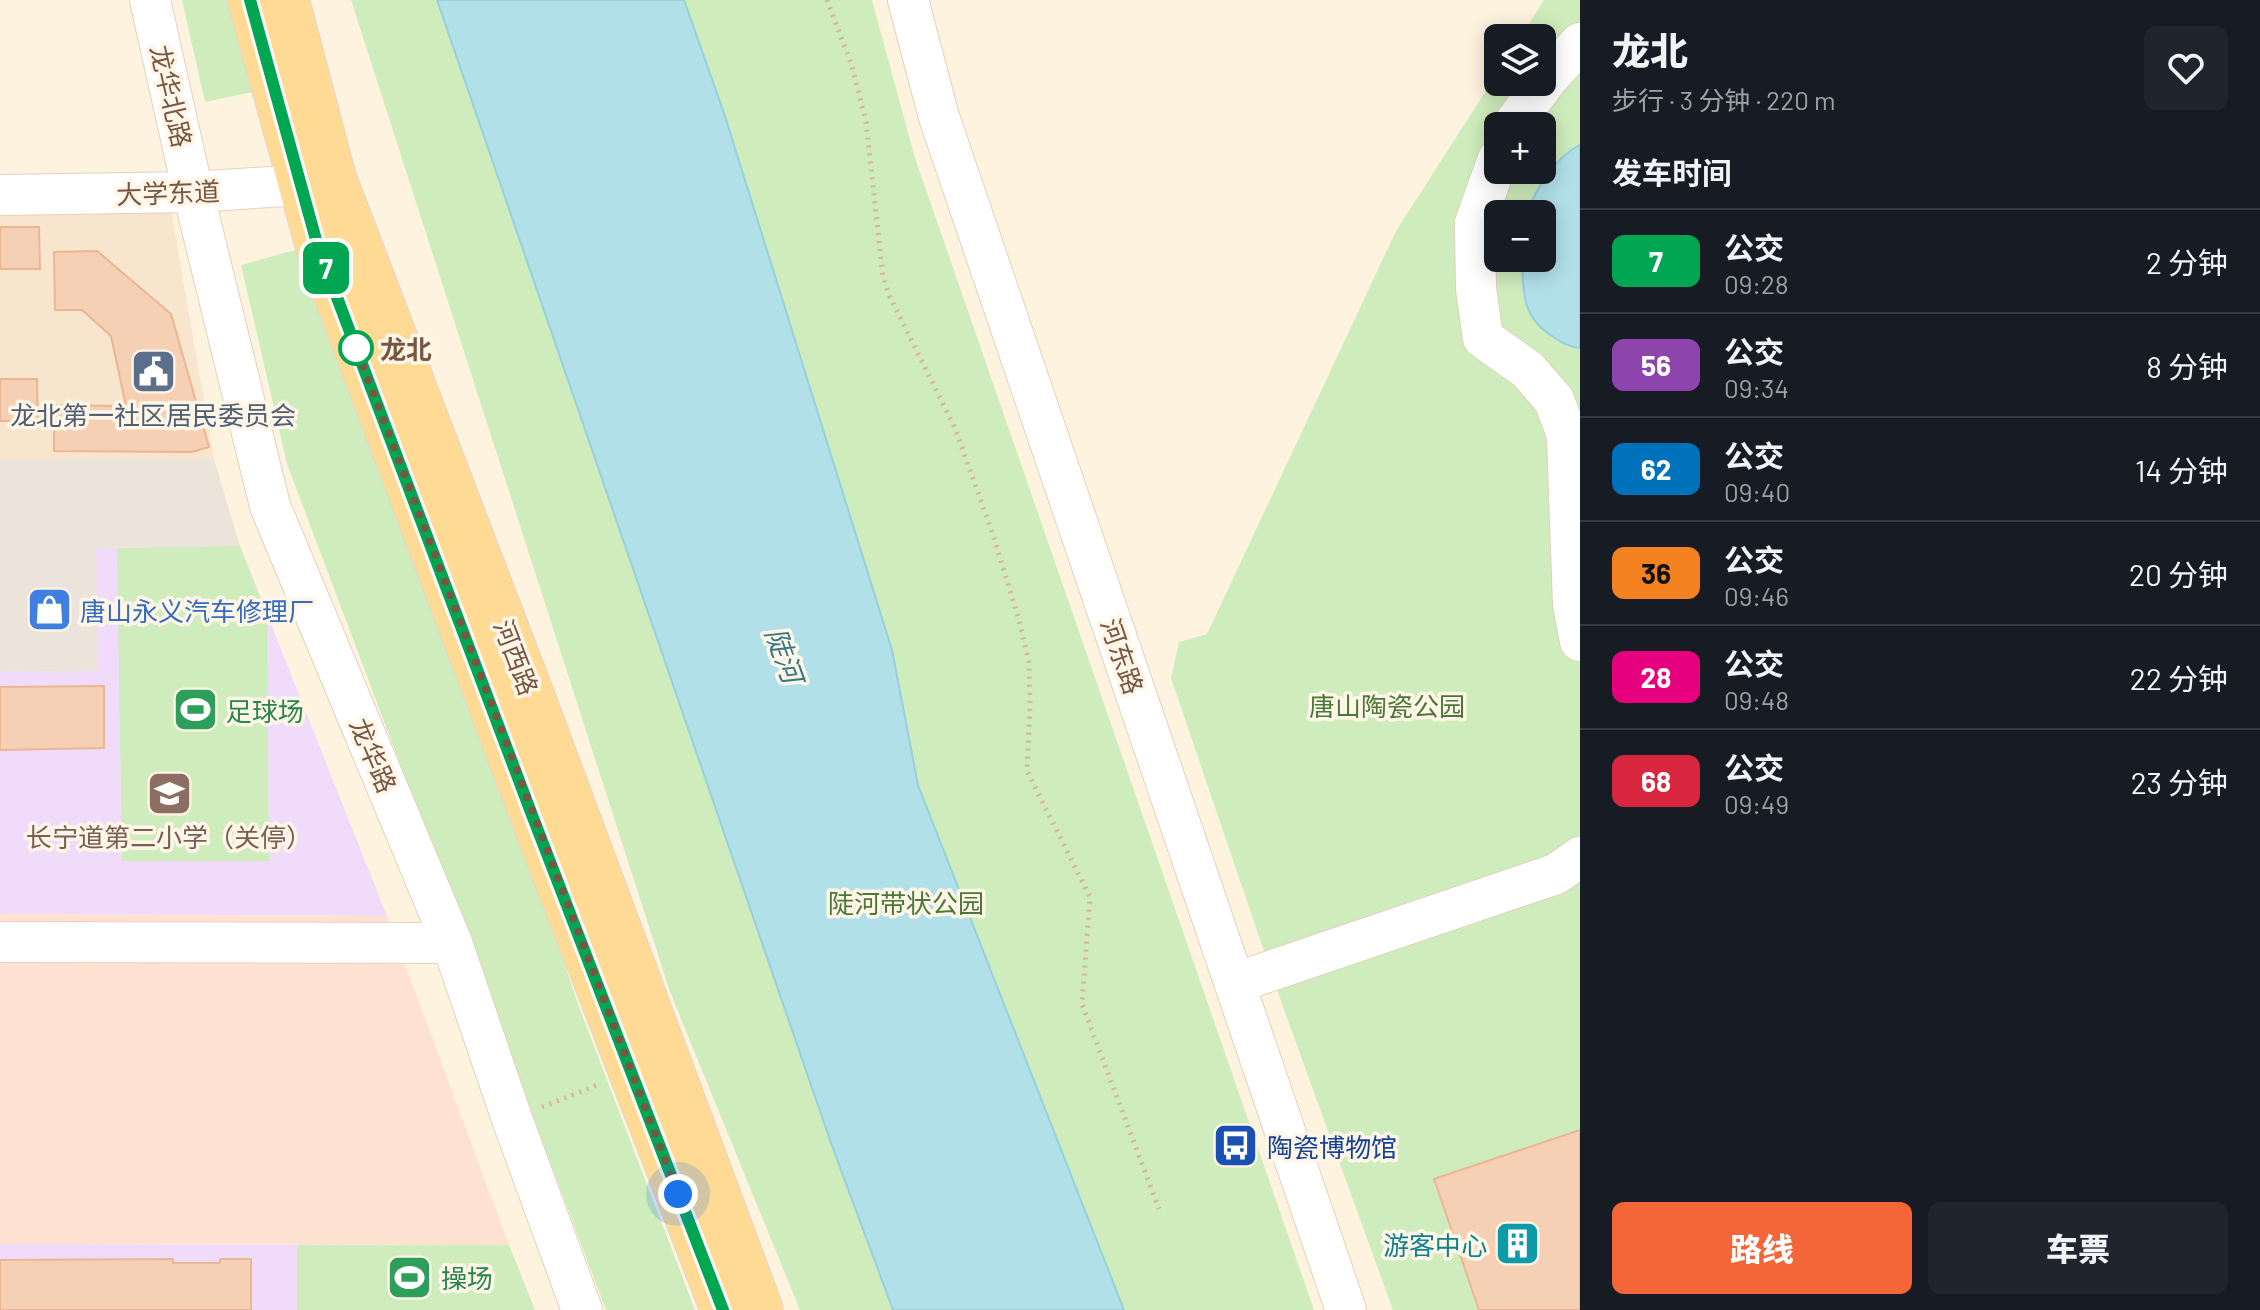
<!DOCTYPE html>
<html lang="zh">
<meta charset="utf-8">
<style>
body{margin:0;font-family:Barlow,"Noto Sans SC",sans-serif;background:#20242c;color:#f1f3f6;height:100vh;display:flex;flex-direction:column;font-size:30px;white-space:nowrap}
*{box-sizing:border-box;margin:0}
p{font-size:26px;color:#9ea1a6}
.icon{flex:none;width:44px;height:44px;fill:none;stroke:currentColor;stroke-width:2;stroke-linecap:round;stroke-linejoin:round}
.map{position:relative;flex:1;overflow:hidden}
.panel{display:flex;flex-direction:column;background:#171b24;width:680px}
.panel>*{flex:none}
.badge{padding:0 16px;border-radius:12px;font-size:28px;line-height:52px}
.controls{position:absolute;left:1484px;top:24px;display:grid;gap:16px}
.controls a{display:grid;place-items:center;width:72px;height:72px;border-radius:12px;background:#171b24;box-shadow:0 4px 20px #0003;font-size:40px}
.you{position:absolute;width:40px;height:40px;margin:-20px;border:6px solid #fff;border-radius:50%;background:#1a73e8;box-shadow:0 0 0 12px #1a73e833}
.map>.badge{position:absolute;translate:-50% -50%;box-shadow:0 0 0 4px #fff}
h2{padding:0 32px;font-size:30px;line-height:72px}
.round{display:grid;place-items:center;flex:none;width:84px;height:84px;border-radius:12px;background:#20242c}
.head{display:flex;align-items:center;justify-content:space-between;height:136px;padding:0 32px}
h1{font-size:38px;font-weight:800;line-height:60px}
.button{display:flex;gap:16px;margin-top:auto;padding:16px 32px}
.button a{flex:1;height:92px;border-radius:12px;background:#f46638;color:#fff;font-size:32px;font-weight:800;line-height:92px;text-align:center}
.button a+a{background:#20242c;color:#f1f3f6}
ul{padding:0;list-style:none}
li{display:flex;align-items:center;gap:24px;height:104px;padding:0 32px;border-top:2px solid #363941}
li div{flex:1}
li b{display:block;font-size:30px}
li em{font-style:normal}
li .badge{min-width:88px;font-weight:700;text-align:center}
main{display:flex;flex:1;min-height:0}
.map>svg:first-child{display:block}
.residential{fill:#f7e5cd}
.commercial{fill:#ffe1d2}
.industrial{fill:#ece4db}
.education{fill:#f0dcfa}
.green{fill:#cfedbc;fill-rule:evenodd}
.water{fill:#b2e0e9;stroke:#97d0dc;stroke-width:2}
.building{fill:#f6d0b4;stroke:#eab693;stroke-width:2}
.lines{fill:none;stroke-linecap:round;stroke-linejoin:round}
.minor-casing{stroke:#e5d0bd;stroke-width:42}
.major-casing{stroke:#ded7d2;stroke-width:46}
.path{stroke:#dbb397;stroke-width:5;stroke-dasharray:2 6;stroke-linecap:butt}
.minor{stroke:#fff;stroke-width:40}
.major{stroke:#ffda95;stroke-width:44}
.line-casing{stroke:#fff;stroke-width:18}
.line{stroke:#00a651;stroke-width:12}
.walk{stroke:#775744;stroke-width:8;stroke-dasharray:0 14.4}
.stop-dot{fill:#fff;stroke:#00a651;stroke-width:4}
.labels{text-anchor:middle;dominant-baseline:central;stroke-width:7;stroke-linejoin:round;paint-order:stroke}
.street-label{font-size:26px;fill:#775744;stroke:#fff6e7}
.stop-label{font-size:26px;font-weight:bold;fill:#775744;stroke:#fff6e7;text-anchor:start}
.service-label{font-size:26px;fill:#4e5e75;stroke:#fff6e7}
.shop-label{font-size:26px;fill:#366cbe;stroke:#fff6e7;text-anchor:start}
.park-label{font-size:26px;fill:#4a7839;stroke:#fff6e7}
.leisure-label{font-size:26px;fill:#27864d;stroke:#fff6e7;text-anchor:start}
.education-label{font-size:26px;fill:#785e54;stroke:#fff6e7}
.transit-label{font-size:26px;fill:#164399;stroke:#fff6e7;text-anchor:start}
.culture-label{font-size:26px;fill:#0d838f;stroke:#fff6e7;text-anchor:end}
.water-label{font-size:28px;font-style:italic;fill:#3a7786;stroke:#fff6e7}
</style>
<main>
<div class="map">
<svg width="1580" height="1310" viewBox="0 0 1580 1310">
<rect width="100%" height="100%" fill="#fef3df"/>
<!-- residential -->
<polygon class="residential" points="0,209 171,209 214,459 0,459"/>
<!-- commercial -->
<polygon class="commercial" points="0,914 387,916 509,1245 0,1244"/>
<!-- industrial -->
<polygon class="industrial" points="0,459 214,459 240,546 97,548 98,671 0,672"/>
<!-- education -->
<g class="education">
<polygon points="240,546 387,916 0,914 0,672 98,671 96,548"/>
<polygon points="0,1244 509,1245 535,1310 0,1310"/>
</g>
<!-- green -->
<g class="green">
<polygon points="182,0 239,0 266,89 205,102"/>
<polygon points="351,0 872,0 915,158 1314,1310 800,1310 670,992"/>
<path d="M1544 0H1580V1310H1393L1283 1007 1171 678 1179 642 1207 634 1396 231 1498 72V82H1542V38H1520ZM1498 126H1542V170H1498ZM1498 214H1542V258H1498Z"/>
<polygon points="306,247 324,253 579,1007 695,1310 606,1310 287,464 241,265"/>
<polygon points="240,546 267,614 269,861 122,861 117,548"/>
<polygon points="297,1245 509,1245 535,1310 297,1310"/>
</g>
<!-- water -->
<g class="water">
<polygon points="437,0 684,0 724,113 892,650 918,785 1124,1310 893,1310 831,1143"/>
<path d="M1580 145V348C1568 347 1561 342 1552 336 1521 316 1523 291 1522 258H1542V214H1526C1536 189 1555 157 1580 145Z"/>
</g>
<!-- building -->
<g class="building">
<polygon points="0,227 39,227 40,269 0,269"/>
<polygon points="97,251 171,314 209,447 192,452 54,451 54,405 126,406 111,336 82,310 55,310 54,252"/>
<polygon points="0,379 37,379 38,421 0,421"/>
<polygon points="104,686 104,748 0,750 0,687"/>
<polygon points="1580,1130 1580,1310 1479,1310 1434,1179"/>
<polygon points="173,1259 173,1263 220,1263 220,1259 251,1259 251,1310 0,1310 0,1260"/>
</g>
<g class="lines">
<defs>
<g id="minor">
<polyline points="150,0 193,192 270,506 452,943 512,1119 582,1310"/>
<polyline points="908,0 939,117 1346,1310"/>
<polyline points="1512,126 1548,78 1580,43"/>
<polyline points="1498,159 1475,223 1476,289 1483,338 1528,370 1554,400 1567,435 1573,604 1580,641"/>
<polyline points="0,195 193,192 301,185 331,179"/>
<polyline points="0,942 452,943"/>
<polyline points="1235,983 1556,874 1580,857"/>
</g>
<g id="major">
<polyline points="250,0 318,247 543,844 723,1310"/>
<polyline points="287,0 334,178 535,703 761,1310"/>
</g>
</defs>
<!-- minor casing -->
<use href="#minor" class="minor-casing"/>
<!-- major casing -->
<use href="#major" class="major-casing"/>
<!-- path -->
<g class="path">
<polyline points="827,0 852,66 866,122 883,277 890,297 955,428 993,535 1019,620 1029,663 1030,705 1027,771 1090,897 1082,1004 1159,1209"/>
<polyline points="542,1107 600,1084"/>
</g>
<!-- minor -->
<use href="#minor" class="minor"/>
<!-- major -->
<use href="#major" class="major"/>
</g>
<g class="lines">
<defs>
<polyline id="line" points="250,0 318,247 532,815 723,1310"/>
</defs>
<!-- line casing -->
<use href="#line" class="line-casing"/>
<!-- line -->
<use href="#line" class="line"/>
<!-- walk -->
<polyline class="walk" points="356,348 352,337 678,1194"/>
</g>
<!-- icons -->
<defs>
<symbol id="civic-square" viewBox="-11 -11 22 22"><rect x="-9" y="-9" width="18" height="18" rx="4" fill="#5c6f8a" stroke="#fff6e7"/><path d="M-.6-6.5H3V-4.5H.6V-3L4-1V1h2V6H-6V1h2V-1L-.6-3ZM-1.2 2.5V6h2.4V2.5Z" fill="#fff"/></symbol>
<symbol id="shop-square" viewBox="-11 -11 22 22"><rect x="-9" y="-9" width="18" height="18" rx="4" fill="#3f7fe0" stroke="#fff6e7"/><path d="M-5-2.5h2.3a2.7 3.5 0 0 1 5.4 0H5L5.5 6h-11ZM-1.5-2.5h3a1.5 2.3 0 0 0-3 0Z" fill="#fff"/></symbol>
<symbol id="stadium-square" viewBox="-11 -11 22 22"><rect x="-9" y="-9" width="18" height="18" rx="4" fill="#2e9e5b" stroke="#fff6e7"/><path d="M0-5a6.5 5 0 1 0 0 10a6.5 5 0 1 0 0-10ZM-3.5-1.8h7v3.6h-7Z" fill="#fff"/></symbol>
<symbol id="school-square" viewBox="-11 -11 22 22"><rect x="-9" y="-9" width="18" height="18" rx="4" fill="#8d6e63" stroke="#fff6e7"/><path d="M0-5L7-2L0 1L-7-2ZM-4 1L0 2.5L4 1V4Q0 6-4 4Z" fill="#fff"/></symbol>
<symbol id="bus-square" viewBox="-11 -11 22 22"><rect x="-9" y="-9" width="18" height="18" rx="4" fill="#1a4fb4" stroke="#fff6e7"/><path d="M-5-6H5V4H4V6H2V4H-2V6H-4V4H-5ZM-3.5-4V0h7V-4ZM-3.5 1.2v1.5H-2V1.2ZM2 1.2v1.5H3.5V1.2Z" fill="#fff"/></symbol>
<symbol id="building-square" viewBox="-11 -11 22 22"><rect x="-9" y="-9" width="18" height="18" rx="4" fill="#0f9aa8" stroke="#fff6e7"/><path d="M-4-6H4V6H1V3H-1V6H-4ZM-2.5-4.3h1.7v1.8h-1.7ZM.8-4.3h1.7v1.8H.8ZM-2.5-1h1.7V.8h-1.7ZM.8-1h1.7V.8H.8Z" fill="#fff"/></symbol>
</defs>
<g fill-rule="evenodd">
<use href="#civic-square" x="128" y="346" width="51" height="51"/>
<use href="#shop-square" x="24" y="584" width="51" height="51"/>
<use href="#stadium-square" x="170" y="684" width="51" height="51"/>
<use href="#school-square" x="144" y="768" width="51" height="51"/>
<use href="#bus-square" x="1210" y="1120" width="51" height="51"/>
<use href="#building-square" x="1492" y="1218" width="51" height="51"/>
<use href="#stadium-square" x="384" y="1252" width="51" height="51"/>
</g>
<!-- markers -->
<circle class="stop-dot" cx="356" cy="348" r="16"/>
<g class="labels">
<!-- street labels -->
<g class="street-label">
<text transform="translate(172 96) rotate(77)">龙华北路</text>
<text transform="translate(168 192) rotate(-2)">大学东道</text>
<text transform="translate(1123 656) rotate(71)">河东路</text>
<text transform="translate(517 657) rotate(69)">河西路</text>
<text transform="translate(374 755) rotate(67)">龙华路</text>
</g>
<!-- stop labels -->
<g class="stop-label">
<text x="380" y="348">龙北</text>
</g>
<!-- service labels -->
<g class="service-label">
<text x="153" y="414">龙北第一社区居民委员会</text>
</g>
<!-- shop labels -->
<g class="shop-label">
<text x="80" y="610">唐山永义汽车修理厂</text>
</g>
<!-- park labels -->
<g class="park-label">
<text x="1387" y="705">唐山陶瓷公园</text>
<text x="906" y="902">陡河带状公园</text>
</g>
<!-- leisure labels -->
<g class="leisure-label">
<text x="226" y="710">足球场</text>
<text x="441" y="1277">操场</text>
</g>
<!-- education labels -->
<g class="education-label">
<text x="169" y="836">长宁道第二小学（关停）</text>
</g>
<!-- transit labels -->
<g class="transit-label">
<text x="1267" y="1146">陶瓷博物馆</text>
</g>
<!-- culture labels -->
<g class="culture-label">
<text x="1487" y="1244">游客中心</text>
</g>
<!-- water labels -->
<g class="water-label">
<text transform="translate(785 655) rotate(70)">陡河</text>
</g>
</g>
</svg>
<div class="controls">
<a><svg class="icon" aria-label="layers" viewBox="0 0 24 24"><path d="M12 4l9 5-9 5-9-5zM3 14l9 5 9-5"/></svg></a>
<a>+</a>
<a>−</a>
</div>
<div class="you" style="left:678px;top:1194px"></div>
<b class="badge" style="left:326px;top:268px;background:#00a651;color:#fff">7</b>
</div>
<section class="panel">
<div class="head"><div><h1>龙北</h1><p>步行 · 3 分钟 · 220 m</p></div><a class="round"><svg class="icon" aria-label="heart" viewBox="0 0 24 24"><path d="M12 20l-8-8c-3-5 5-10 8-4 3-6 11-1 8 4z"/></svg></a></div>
<h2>发车时间</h2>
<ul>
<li><span class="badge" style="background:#00a651;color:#fff">7</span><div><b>公交</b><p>09:28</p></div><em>2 分钟</em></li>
<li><span class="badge" style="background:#8e44ad;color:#fff">56</span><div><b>公交</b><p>09:34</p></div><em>8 分钟</em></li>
<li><span class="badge" style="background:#0072bc;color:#fff">62</span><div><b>公交</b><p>09:40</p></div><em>14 分钟</em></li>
<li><span class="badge" style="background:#f58220;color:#111">36</span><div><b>公交</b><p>09:46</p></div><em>20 分钟</em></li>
<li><span class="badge" style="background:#e6007e;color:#fff">28</span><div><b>公交</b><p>09:48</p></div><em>22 分钟</em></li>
<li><span class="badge" style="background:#d7263d;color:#fff">68</span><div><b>公交</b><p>09:49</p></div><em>23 分钟</em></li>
</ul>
<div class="button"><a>路线</a><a>车票</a></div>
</section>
</main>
